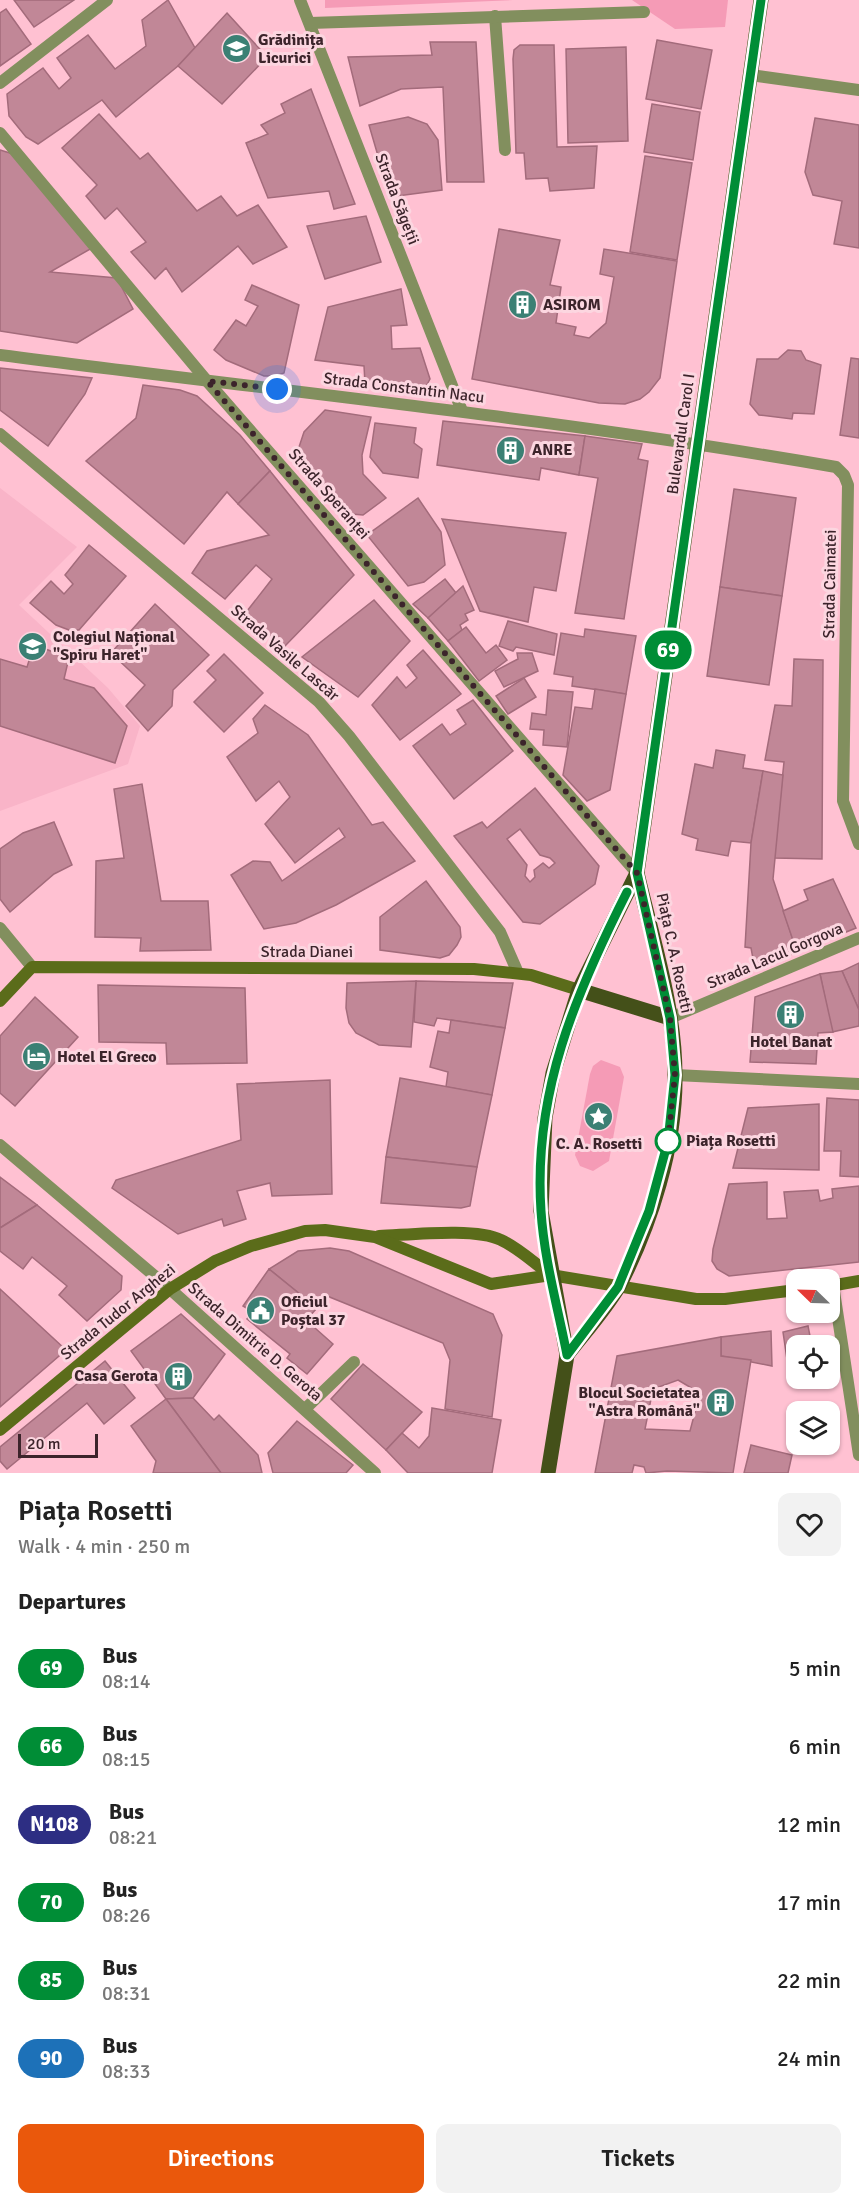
<!DOCTYPE html>
<meta charset="utf-8">
<style>
body{margin:0;font-family:Signika,sans-serif;background:#f2f2f2;color:#222;height:100vh;display:flex;flex-direction:column;font-size:22px;white-space:nowrap}
*{box-sizing:border-box;margin:0}
p{font-size:20px;color:#767676}
.icon{flex:none;width:33px;height:33px;fill:none;stroke:currentColor;stroke-width:2;stroke-linecap:round;stroke-linejoin:round}
.map{position:relative;height:1473px;overflow:hidden}
.panel{display:flex;flex-direction:column;background:#fff;flex:1}
.panel>*{flex:none}
.badge{padding:0 12px;border-radius:20px;font-size:21px;line-height:39px}
.needle{width:39px;rotate:293deg}
.controls{position:absolute;left:786px;top:1269px;display:grid;gap:12px}
.controls a{display:grid;place-items:center;width:54px;height:54px;border-radius:12px;background:#fff;box-shadow:0 2px 4px #0004;font-size:30px}
.scale{position:absolute;left:18px;bottom:15px;width:80px;box-sizing:border-box;padding-left:6px;border:3px solid #3c242b;border-top:0;font-size:16px;line-height:21px;white-space:nowrap;color:#3c242b;-webkit-text-stroke:4px #fcd6e0;paint-order:stroke}
.you{position:absolute;width:30px;height:30px;margin:-15px;border:4px solid #fff;border-radius:50%;background:#1a73e8;box-shadow:0 0 0 9px #1a73e833}
.map>.badge{position:absolute;translate:-50% -50%;box-shadow:0 0 0 3px #fff}
h2{padding:0 18px;font-size:22px;line-height:54px}
.round{display:grid;place-items:center;flex:none;width:63px;height:63px;border-radius:12px;background:#f2f2f2}
.headline{display:flex;align-items:center;justify-content:space-between;height:102px;padding:0 18px}
h1{font-size:28px;font-weight:600;line-height:45px}
.cta{display:flex;gap:12px;margin-top:auto;padding:12px 18px}
.cta a{flex:1;height:69px;border-radius:12px;background:#ea580c;color:#fff;font-size:24px;font-weight:600;line-height:69px;text-align:center}
.cta a+a{background:#f2f2f2;color:#222}
ul{padding:0;list-style:none}
li{display:flex;align-items:center;gap:18px;height:78px;padding:0 18px}
li div{flex:1}
li b{display:block;font-size:22px}
li em{font-style:normal}
li .badge{min-width:66px;font-weight:700;text-align:center}
.map>svg:first-child{display:block}
.built{fill:#f9b4c8}
.green{fill:#f59bb6}
.building{fill:#c18797;stroke:#a36b7b;stroke-width:1.5;fill-rule:evenodd}
.lines{fill:none;stroke-linecap:round;stroke-linejoin:round}
.lane{stroke:#828f5e;stroke-width:12}
.street{stroke:#828f5e;stroke-width:12}
.secondary{stroke:#5b6c1a;stroke-width:12}
.primary{stroke:#445019;stroke-width:15}
.line-casing{stroke:#fff;stroke-width:14}
.line{stroke:#008d36;stroke-width:9}
.walk{stroke:#3c242b;stroke-width:6;stroke-dasharray:0 10.8}
.stop-dot{fill:#fff;stroke:#008d36;stroke-width:3}
.labels{text-anchor:middle;dominant-baseline:central;stroke-width:6;stroke-linejoin:round;paint-order:stroke}
.poi-label{font-size:16px;font-weight:bold;fill:#3c242b;stroke:#fcd6e0;text-anchor:start}
.street-label{font-size:16px;fill:#3c242b;stroke:#fcd6e0}
.stop-label{font-size:16px;font-weight:bold;fill:#3c242b;stroke:#fcd6e0;text-anchor:start}
</style>
<div class="map">
<svg width="859" height="1473" viewBox="0 0 859 1473">
<rect width="100%" height="100%" fill="#ffc1d2"/>
<!-- built -->
<polygon class="built" points="0,488 77,547 19,605 108,688 140,726 128,764 0,811"/>
<!-- green -->
<g class="green">
<polygon points="325,0 513,0 325,8"/>
<polygon points="632,0 728,0 725,27 675,29"/>
<polygon points="601,1060 620,1067 624,1077 609,1161 593,1171 580,1166 575,1155 590,1074 593,1066"/>
</g>
<!-- building -->
<g class="building">
<polygon points="14,0 74,0 34,27"/>
<polygon points="168,0 195,48 178,66 116,117 102,100 38,144 26,137 9,116 7,94 43,68 59,89 71,78 57,58 88,35 115,69 146,46 142,20"/>
<polygon points="6,9 31,44 0,66 0,13"/>
<polygon points="227,13 267,57 222,104 178,66"/>
<polygon points="657,40 712,50 701,109 646,99"/>
<polygon points="430,42 476,42 484,182 447,182 443,87 401,89 360,106 348,57 432,55"/>
<polygon points="520,45 554,45 557,147 597,146 594,188 550,191 548,178 526,179 524,153 516,153 513,59 514,50"/>
<polygon points="626,47 628,141 568,143 566,49"/>
<polygon points="311,89 355,204 334,209 329,191 268,198 246,143 268,134 261,125 285,113 281,104"/>
<polygon points="652,104 700,112 693,160 644,152"/>
<polygon points="99,114 140,159 148,153 197,211 221,196 237,216 258,205 287,247 253,264 238,246 182,292 166,268 155,279 131,252 146,242 117,208 105,219 86,196 97,185 62,148"/>
<polygon points="408,117 427,124 438,140 442,190 390,197 369,125"/>
<polygon points="815,118 859,125 859,248 834,244 842,201 813,195 805,172"/>
<polygon points="0,150 13,154 92,248 50,272 117,278 133,309 77,343 0,331"/>
<polygon points="645,156 692,163 677,260 630,252"/>
<polygon points="366,216 381,262 325,279 307,226"/>
<polygon points="499,229 560,240 550,285 561,287 556,323 576,327 574,335 589,338 606,323 614,277 600,274 604,249 677,261 660,378 649,392 640,399 625,404 599,403 472,379"/>
<polygon points="252,285 299,305 284,373 275,376 264,376 226,360 214,350 236,320 246,326 258,306 245,300"/>
<polygon points="401,289 407,325 391,326 392,349 420,348 430,379 425,388 416,390 365,383 364,366 315,360 328,307"/>
<polygon points="788,350 801,351 806,360 821,365 814,414 793,413 792,419 759,415 750,404 757,359 778,359"/>
<polygon points="851,358 859,359 859,438 840,435"/>
<polygon points="0,368 92,378 85,394 48,446 0,410"/>
<polygon points="143,385 180,390 197,396 240,435 270,471 238,504 227,492 184,544 86,461 136,418"/>
<polygon points="325,410 371,417 362,455 363,474 386,498 363,515 352,514 301,461 299,447 304,432"/>
<polygon points="443,421 585,436 579,475 541,468 539,480 437,465"/>
<polygon points="375,423 416,428 414,443 422,449 418,478 383,473 370,457"/>
<polygon points="585,436 642,444 638,459 648,461 624,619 575,613 598,478 579,475"/>
<polygon points="270,471 354,575 284,647 244,615 272,579 256,565 225,599 192,573 207,551 269,535 238,504"/>
<polygon points="734,489 796,498 782,596 720,587"/>
<polygon points="418,498 441,532 445,565 424,582 408,586 367,535"/>
<polygon points="442,519 566,533 556,591 534,587 528,622 480,611"/>
<polygon points="89,545 126,576 79,630 69,630 56,625 30,603 51,581 64,594 73,584 65,575"/>
<polygon points="445,579 456,593 428,618 413,604"/>
<polygon points="463,586 474,610 465,614 468,620 460,625 462,630 448,641 428,618"/>
<polygon points="720,587 782,596 769,685 707,676"/>
<polygon points="374,600 410,641 358,697 302,657"/>
<polygon points="155,604 209,655 173,690 172,706 148,731 126,706 145,685 111,653"/>
<polygon points="508,621 557,634 554,655 516,647 513,651 499,646"/>
<polygon points="466,627 486,653 496,645 507,660 479,681 448,641"/>
<polygon points="585,629 636,636 626,694 572,686 573,677 554,674 561,633 584,637"/>
<polygon points="43,648 61,655 68,662 64,679 94,688 127,726 115,763 0,726 0,659 27,667 32,651"/>
<polygon points="423,650 461,694 400,740 372,705 397,677 406,688 417,678 407,665"/>
<polygon points="517,653 532,653 538,671 504,687 495,671 518,659"/>
<polygon points="224,654 263,693 224,732 194,702 216,680 207,671"/>
<polygon points="794,659 823,660 822,859 774,858 784,762 765,760 775,705 792,706"/>
<polygon points="524,678 536,697 508,714 496,696"/>
<polygon points="595,689 626,694 610,790 587,801 563,775 575,707 592,709"/>
<polygon points="548,690 573,692 567,747 543,745 544,730 530,729 532,713 546,715"/>
<polygon points="473,700 513,751 454,799 413,746 442,724 450,735 466,724 457,710"/>
<polygon points="265,705 308,735 372,825 383,822 415,861 336,905 296,923 264,929 231,875 253,861 270,862 282,881 345,837 339,828 295,863 265,824 290,797 279,781 256,801 227,757 258,733 253,719"/>
<polygon points="716,750 745,755 743,768 763,771 751,843 731,841 728,856 696,850 698,839 682,834 695,764 713,768"/>
<polygon points="763,771 783,775 773,879 797,952 755,969 751,948 745,947 751,843"/>
<polygon points="142,784 161,901 208,901 211,950 140,951 141,938 95,937 96,861 124,858 114,789"/>
<path d="M535 788 599 866 595 884 540 924 523 922 454 836 482 822 487 828ZM520 829 540 855 550 858 555 863 549 868 543 863 534 870 535 877 530 882 525 876 527 865 507 839Z"/>
<polygon points="54,822 72,865 54,874 10,912 0,899 0,849 23,833"/>
<polygon points="833,879 856,928 797,952 783,911 808,900 804,890"/>
<polygon points="426,881 460,927 461,937 457,945 449,955 440,958 380,950 380,917"/>
<polygon points="859,963 859,1010 842,971"/>
<polygon points="842,971 859,1010 859,1026 832,1032 820,974"/>
<polygon points="820,974 833,1032 818,1033 816,1064 750,1062 755,997"/>
<polygon points="416,981 513,983 505,1028 437,1018 434,1026 414,1022"/>
<polygon points="416,981 411,1047 379,1045 356,1033 349,1023 346,1008 347,983"/>
<polygon points="98,985 245,988 247,1063 167,1064 166,1043 99,1042"/>
<polygon points="35,997 78,1037 15,1106 0,1093 0,1036"/>
<polygon points="451,1020 505,1028 492,1095 446,1087 448,1072 430,1067 438,1031 449,1033"/>
<polygon points="400,1078 492,1095 477,1167 386,1157"/>
<polygon points="330,1080 332,1194 272,1196 270,1183 237,1191 246,1219 224,1226 222,1219 178,1234 112,1188 116,1180 241,1140 237,1084"/>
<polygon points="827,1098 859,1100 859,1177 840,1176 841,1151 824,1151"/>
<polygon points="819,1104 819,1170 733,1168 748,1108"/>
<polygon points="386,1157 477,1167 470,1206 461,1208 381,1203"/>
<polygon points="0,1177 37,1205 0,1228"/>
<polygon points="767,1182 767,1219 787,1218 784,1192 818,1190 820,1201 833,1198 832,1189 859,1186 859,1262 729,1276 717,1269 712,1261 713,1249 729,1184"/>
<polygon points="37,1205 122,1276 121,1290 87,1321 59,1295 67,1286 32,1257 23,1269 0,1251 0,1228"/>
<polygon points="330,1248 349,1251 493,1314 502,1335 492,1417 445,1409 450,1360 443,1343 327,1296 317,1308 269,1269 298,1251"/>
<polygon points="269,1269 317,1308 306,1320 333,1344 307,1374 287,1358 290,1354 247,1319 253,1312 243,1306"/>
<polygon points="0,1289 66,1350 0,1407"/>
<polygon points="181,1314 225,1354 193,1398 166,1399 131,1351"/>
<polygon points="808,1326 812,1346 796,1346 796,1372 789,1373 783,1332"/>
<polygon points="771,1331 772,1366 721,1356 721,1337"/>
<path d="M721 1337V1356L751 1360 733 1473 667 1471 646 1473 644 1467 634 1465 632 1473H595L617 1356ZM678 1380 700 1393 690 1431 645 1429 653 1389Z"/>
<polygon points="105,1361 135,1398 104,1424 87,1403 7,1469 0,1461 0,1447"/>
<polygon points="363,1364 422,1412 386,1450 331,1399"/>
<polygon points="193,1398 214,1420 219,1415 258,1455 262,1473 221,1473 166,1399"/>
<polygon points="166,1399 221,1473 153,1473 156,1461 131,1426"/>
<polygon points="432,1408 501,1420 492,1473 408,1473 386,1450 402,1433 419,1448 429,1436"/>
<polygon points="297,1421 353,1465 346,1473 273,1473 268,1453"/>
<polygon points="751,1445 792,1455 788,1473 744,1473"/>
</g>
<g class="lines">
<!-- lane -->
<polyline class="lane" points="306,1408 354,1362"/>
<!-- street -->
<g class="street">
<polyline points="300,0 462,411"/>
<polyline points="495,16 505,150"/>
<polyline points="310,23 644,12"/>
<polyline points="750,75 859,90"/>
<polyline points="0,83 107,0"/>
<polyline points="0,133 207,381 637,873"/>
<path d="M0 355C279 391 559 419 836 467L844 475 848 485 843 801 859 844"/>
<polyline points="0,434 319,702 349,736 500,932 518,973"/>
<polyline points="0,928 32,967"/>
<polyline points="670,1018 859,938"/>
<polyline points="675,1075 859,1084"/>
<polyline points="0,1145 170,1289 375,1473"/>
<polyline points="833,1285 859,1455"/>
</g>
<!-- secondary -->
<g class="secondary">
<polyline points="0,1001 32,967 474,969 531,975 579,990"/>
<path d="M379 1236C408 1235 476 1227 501 1240 519 1248 535 1264 551 1275"/>
<polyline points="830,1286 859,1281"/>
<polyline points="0,1430 170,1289 215,1261 251,1246 305,1231 325,1230 375,1237 491,1284 551,1275 696,1299 725,1299 796,1290"/>
</g>
<!-- primary -->
<g class="primary">
<polyline points="579,990 670,1018"/>
<path d="M567 1355C584 1333 605 1310 619 1286 651 1224 676 1145 675 1075 675 1007 652 938 637 873"/>
<polyline points="548,1473 567,1355 541,1211 545,1118 553,1073 579,990 637,873 761,0"/>
</g>
</g>
<g class="lines">
<defs>
<path id="line" d="M627 892C575 995 533 1093 541 1211 544 1259 558 1308 567 1355L618 1287 649 1211 668 1141 675 1075 670 1018 637 873 761 0"/>
</defs>
<!-- line casing -->
<use href="#line" class="line-casing"/>
<!-- line -->
<use href="#line" class="line"/>
<!-- walk -->
<polyline class="walk" points="277,389 207,381 637,873 670,1018 675,1075 668,1141"/>
</g>
<!-- icons -->
<defs>
<symbol id="school-disc" viewBox="-11 -11 22 22"><circle r="9.5" fill="#3b8074" stroke="#fcd6e0"/><path d="M0-5L7-2L0 1L-7-2ZM-4 1L0 2.5L4 1V4Q0 6-4 4Z" fill="#fff"/></symbol>
<symbol id="building-disc" viewBox="-11 -11 22 22"><circle r="9.5" fill="#3b8074" stroke="#fcd6e0"/><path d="M-4-6H4V6H1V3H-1V6H-4ZM-2.5-4.3h1.7v1.8h-1.7ZM.8-4.3h1.7v1.8H.8ZM-2.5-1h1.7V.8h-1.7ZM.8-1h1.7V.8H.8Z" fill="#fff"/></symbol>
<symbol id="hotel-disc" viewBox="-11 -11 22 22"><circle r="9.5" fill="#3b8074" stroke="#fcd6e0"/><path d="M-6-4.5h1.5V1H6V5H4.5V3h-9V5H-6ZM-4 0a1.8 1.8 0 1 1 3.6 0ZM.5 0V-2.5h3Q6-2.5 6 0Z" fill="#fff"/></symbol>
<symbol id="sight-disc" viewBox="-11 -11 22 22"><circle r="9.5" fill="#3b8074" stroke="#fcd6e0"/><path d="M0-6L1.8-2.2L6-1.7L2.9 1.2L3.7 5.4L0 3.3L-3.7 5.4L-2.9 1.2L-6-1.7L-1.8-2.2Z" fill="#fff"/></symbol>
<symbol id="civic-disc" viewBox="-11 -11 22 22"><circle r="9.5" fill="#3b8074" stroke="#fcd6e0"/><path d="M-.6-6.5H3V-4.5H.6V-3L4-1V1h2V6H-6V1h2V-1L-.6-3ZM-1.2 2.5V6h2.4V2.5Z" fill="#fff"/></symbol>
</defs>
<g fill-rule="evenodd">
<use href="#school-disc" x="220" y="32" width="33" height="33"/>
<use href="#building-disc" x="506" y="288" width="33" height="33"/>
<use href="#building-disc" x="494" y="434" width="33" height="33"/>
<use href="#school-disc" x="16" y="630" width="33" height="33"/>
<use href="#building-disc" x="774" y="998" width="33" height="33"/>
<use href="#hotel-disc" x="20" y="1040" width="33" height="33"/>
<use href="#sight-disc" x="582" y="1100" width="33" height="33"/>
<use href="#civic-disc" x="244" y="1294" width="33" height="33"/>
<use href="#building-disc" x="162" y="1360" width="33" height="33"/>
<use href="#building-disc" x="704" y="1386" width="33" height="33"/>
</g>
<!-- markers -->
<circle class="stop-dot" cx="668" cy="1141" r="12"/>
<g class="labels">
<!-- poi labels -->
<g class="poi-label">
<text x="258" y="40">Grădinița<tspan x="258" dy="18">Licurici</tspan></text>
<text x="543" y="305">ASIROM</text>
<text x="532" y="450">ANRE</text>
<text x="53" y="637">Colegiul Național<tspan x="53" dy="18">"Spiru Haret"</tspan></text>
<text x="791" y="1042" text-anchor="middle">Hotel Banat</text>
<text x="57" y="1057">Hotel El Greco</text>
<text x="599" y="1144" text-anchor="middle">C. A. Rosetti</text>
<text x="281" y="1302">Oficiul<tspan x="281" dy="18">Poștal 37</tspan></text>
<text x="158" y="1376" text-anchor="end">Casa Gerota</text>
<text x="700" y="1393" text-anchor="end">Blocul Societatea<tspan x="700" dy="18">"Astra Română"</tspan></text>
</g>
<!-- street labels -->
<g class="street-label">
<text transform="translate(397 199) rotate(69)">Strada Săgeții</text>
<text transform="translate(404 388) rotate(7)">Strada Constantin Nacu</text>
<text transform="translate(681 434) rotate(-82)">Bulevardul Carol I</text>
<text transform="translate(329 494) rotate(49)">Strada Speranței</text>
<text transform="translate(830 584) rotate(-89)">Strada Caimatei</text>
<text transform="translate(285 653) rotate(41)">Strada Vasile Lascăr</text>
<text x="307" y="952">Strada Dianei</text>
<text transform="translate(674 953) rotate(78)">Piața C. A. Rosetti</text>
<text transform="translate(775 956) rotate(-23)">Strada Lacul Gorgova</text>
<text transform="translate(118 1312) rotate(-39)">Strada Tudor Arghezi</text>
<text transform="translate(255 1342) rotate(41)">Strada Dimitrie D. Gerota</text>
</g>
<!-- stop labels -->
<g class="stop-label">
<text x="686" y="1141">Piața Rosetti</text>
</g>
</g>
</svg>
<div class="controls">
<a><svg class="needle" viewBox="-14 -14 28 28"><path d="M0-13l5 13h-10z" fill="#e53935"/><path d="M0 13l5-13h-10z" fill="#767676"/></svg></a>
<a><svg class="icon" aria-label="locate" viewBox="0 0 24 24"><circle cx="12" cy="12" r="6"/><path d="M12 2v4M12 18v4M2 12h4M18 12h4"/></svg></a>
<a><svg class="icon" aria-label="layers" viewBox="0 0 24 24"><path d="M12 4l9 5-9 5-9-5zM3 14l9 5 9-5"/></svg></a>
</div>
<div class="scale">20 m</div>
<div class="you" style="left:277px;top:389px"></div>
<b class="badge" style="left:668px;top:650px;background:#008d36;color:#fff">69</b>
</div>
<section class="panel">
<div class="headline"><div><h1>Piața Rosetti</h1><p>Walk · 4 min · 250 m</p></div><a class="round"><svg class="icon" aria-label="heart" viewBox="0 0 24 24"><path d="M12 20l-8-8c-3-5 5-10 8-4 3-6 11-1 8 4z"/></svg></a></div>
<h2>Departures</h2>
<ul>
<li><span class="badge" style="background:#008d36;color:#fff">69</span><div><b>Bus</b><p>08:14</p></div><em>5 min</em></li>
<li><span class="badge" style="background:#008d36;color:#fff">66</span><div><b>Bus</b><p>08:15</p></div><em>6 min</em></li>
<li><span class="badge" style="background:#2d2e83;color:#fff">N108</span><div><b>Bus</b><p>08:21</p></div><em>12 min</em></li>
<li><span class="badge" style="background:#008d36;color:#fff">70</span><div><b>Bus</b><p>08:26</p></div><em>17 min</em></li>
<li><span class="badge" style="background:#008d36;color:#fff">85</span><div><b>Bus</b><p>08:31</p></div><em>22 min</em></li>
<li><span class="badge" style="background:#1d71b8;color:#fff">90</span><div><b>Bus</b><p>08:33</p></div><em>24 min</em></li>
</ul>
<div class="cta"><a>Directions</a><a>Tickets</a></div>
</section>
